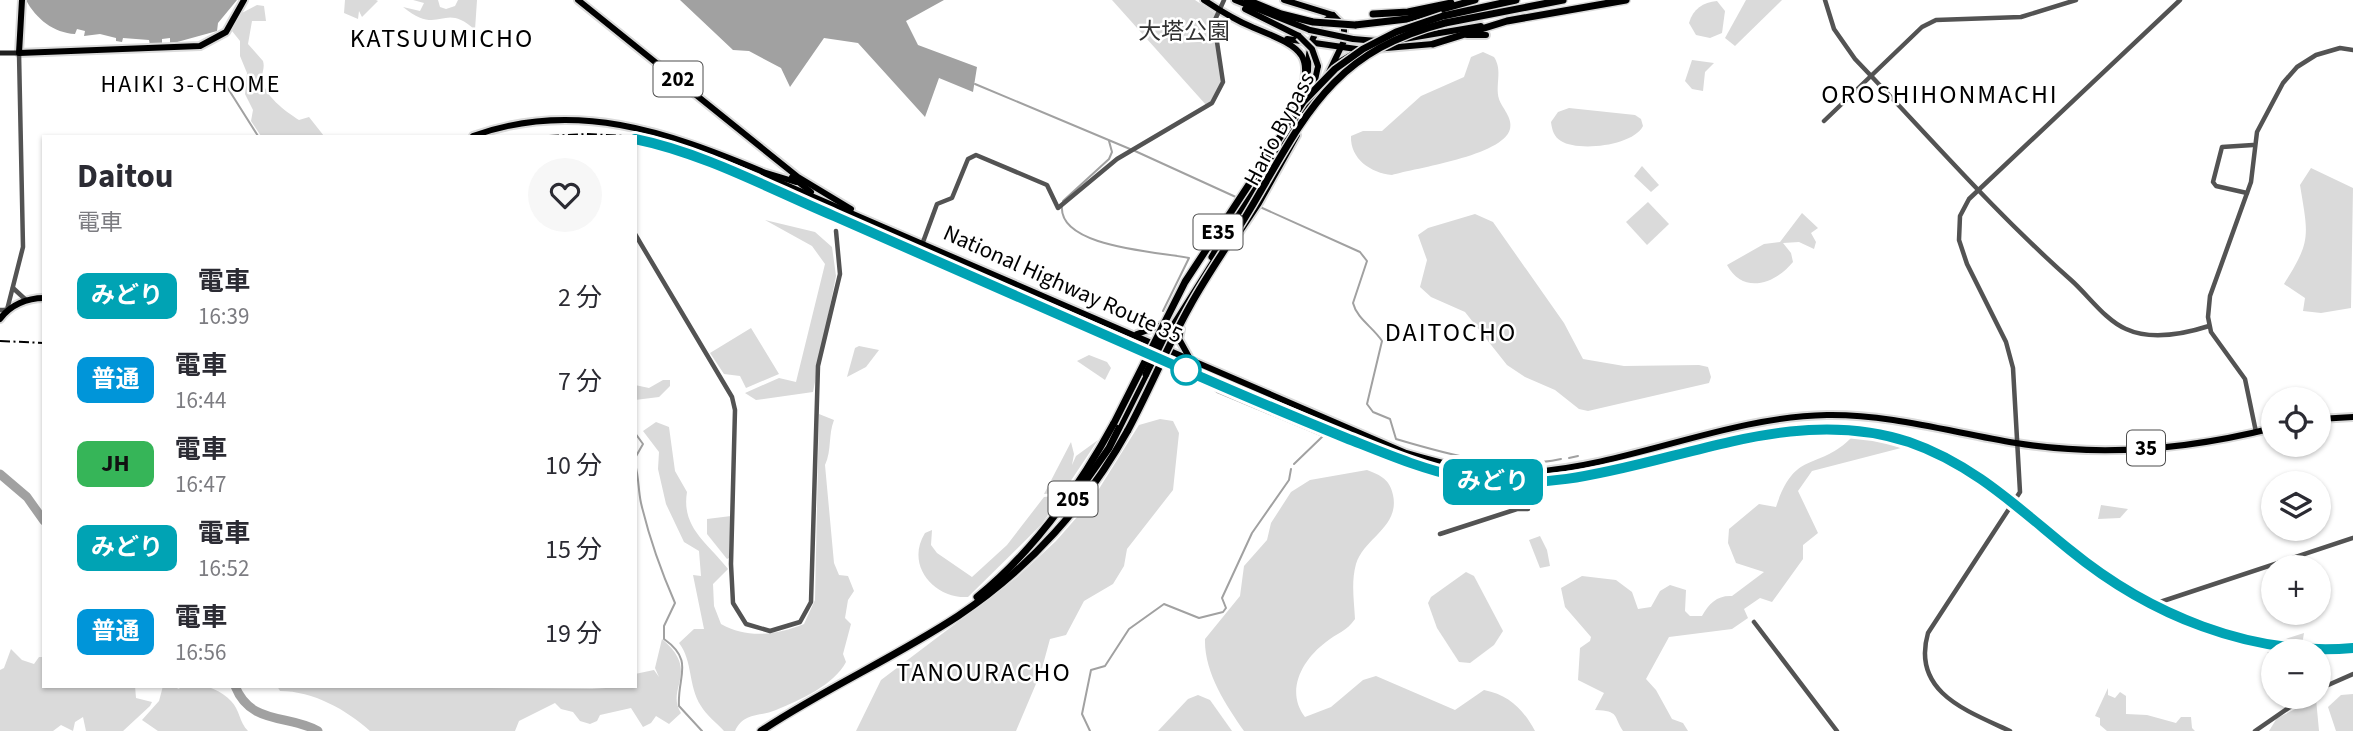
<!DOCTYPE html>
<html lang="ja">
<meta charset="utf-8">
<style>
body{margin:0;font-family:"Source Sans 3","Noto Sans JP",sans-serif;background:#f7f7f7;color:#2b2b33;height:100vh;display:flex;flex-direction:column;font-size:26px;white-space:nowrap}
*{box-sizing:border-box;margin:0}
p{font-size:23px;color:#7c7c81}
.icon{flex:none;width:38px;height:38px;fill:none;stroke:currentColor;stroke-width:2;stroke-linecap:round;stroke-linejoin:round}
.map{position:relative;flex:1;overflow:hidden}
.sheet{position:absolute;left:42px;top:135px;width:595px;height:553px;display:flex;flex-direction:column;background:#fff;border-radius:0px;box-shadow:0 2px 5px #0004}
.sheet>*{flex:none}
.badge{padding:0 14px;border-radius:10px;font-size:24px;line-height:46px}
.controls{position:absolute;left:2261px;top:387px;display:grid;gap:14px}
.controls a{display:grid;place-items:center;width:70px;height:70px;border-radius:50%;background:#fff;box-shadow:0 2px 5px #0004;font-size:35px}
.map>.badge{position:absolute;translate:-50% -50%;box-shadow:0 0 0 4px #fff}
.round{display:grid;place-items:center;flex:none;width:74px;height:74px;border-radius:37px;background:#f7f7f7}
.overview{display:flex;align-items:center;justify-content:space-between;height:119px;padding:0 35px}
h1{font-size:33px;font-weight:700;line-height:52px}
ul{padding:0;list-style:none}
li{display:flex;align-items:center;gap:21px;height:84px;padding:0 35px}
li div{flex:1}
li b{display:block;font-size:26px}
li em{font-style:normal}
li .badge{min-width:77px;font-weight:700;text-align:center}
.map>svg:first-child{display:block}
.green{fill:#dadada}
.water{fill:#a1a1a1}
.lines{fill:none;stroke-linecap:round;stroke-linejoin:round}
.stream{stroke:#a1a1a1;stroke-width:2}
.river{stroke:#a1a1a1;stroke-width:9}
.trunk-casing{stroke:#dbdbdb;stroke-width:10}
.motorway-casing{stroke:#dbdbdb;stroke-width:10}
.tertiary{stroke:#535353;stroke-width:4.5}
.secondary{stroke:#202020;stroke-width:5}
.trunk{stroke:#000;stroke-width:6}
.motorway{stroke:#000;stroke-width:7}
.rail{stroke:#000;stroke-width:2;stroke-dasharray:10 3.5 2 3.5;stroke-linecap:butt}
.trunk-bridge-casing{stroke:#dbdbdb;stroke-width:10;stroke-linecap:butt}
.motorway-bridge-casing{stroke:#dbdbdb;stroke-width:10;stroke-linecap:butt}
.trunk-bridge{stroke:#000;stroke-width:6}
.motorway-bridge{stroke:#000;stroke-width:7}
.line-casing{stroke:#fff;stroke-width:16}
.line{stroke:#00a3b4;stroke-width:10}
.stop-dot{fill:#fff;stroke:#00a3b4;stroke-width:3.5}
.labels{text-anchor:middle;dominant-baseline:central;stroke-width:5;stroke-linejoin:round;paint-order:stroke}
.shield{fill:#fff;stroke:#4c4c4c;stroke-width:2}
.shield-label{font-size:21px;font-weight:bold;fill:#000}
.park-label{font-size:23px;fill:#313131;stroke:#fff}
.street-label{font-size:23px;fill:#000;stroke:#fff}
.neighbourhood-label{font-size:24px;letter-spacing:2px;fill:#000;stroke:#fff}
.quarter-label{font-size:26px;letter-spacing:2px;fill:#000;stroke:#fff}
</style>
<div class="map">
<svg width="2353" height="731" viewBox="0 0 2353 731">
<rect width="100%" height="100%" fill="#fff"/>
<!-- green -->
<g class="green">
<polygon points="345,0 376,0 378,1 362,17 359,11 358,19 344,13"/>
<path d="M413 0H438L440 7 446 9 455 6 458 0H477L475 30C442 0 441 38 403 7L420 11 424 3Z"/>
<path d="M1112 0H1195L1216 14C1216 24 1215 34 1216 43 1218 71 1231 81 1207 106Z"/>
<polygon points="1746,0 1782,0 1735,46 1725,38"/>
<path d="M1717 1 1725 11 1722 33 1710 38 1696 35 1689 23C1693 9 1703 2 1717 1Z"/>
<path d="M257 5 264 6 266 21H252L248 44 263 61C265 68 262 71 262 78 263 95 286 112 299 120L309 117 324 136H261L251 121 253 110 245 94 247 73 240 56V41L232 31 240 14Z"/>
<path d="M1483 52 1494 57C1503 71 1495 84 1499 99 1502 108 1513 118 1510 129 1503 156 1415 168 1392 175 1371 173 1350 159 1351 136L1363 131H1382L1421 96 1464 77 1471 57Z"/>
<polygon points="1692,60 1714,63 1705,72 1703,91 1692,89 1685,81"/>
<path d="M1569 108 1635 115 1641 119 1643 126C1633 146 1578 152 1561 141 1554 137 1552 130 1551 122L1558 112Z"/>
<polygon points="1642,166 1659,185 1651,192 1634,176"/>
<path d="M2311 168 2353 188 2351 308 2321 313 2303 311 2305 298 2284 284C2312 240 2308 235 2300 185Z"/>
<polygon points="1648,202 1669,224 1647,245 1626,222"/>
<path d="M1802 213 1818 228 1811 233 1816 242 1814 249 1799 242 1783 243 1791 253 1793 262C1775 284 1743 295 1727 265L1764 244 1780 242Z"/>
<polygon points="1475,214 1493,222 1564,323 1583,359 1624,366 1699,365 1708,367 1711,377 1709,383 1588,411 1579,409 1555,390 1525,377 1507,365 1465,312 1431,297 1420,287 1427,260 1418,235 1428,228"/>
<polygon points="765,220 815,232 832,247 836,276 813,392 756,400 745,393 779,378 796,382 825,264 812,246"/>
<polygon points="751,328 779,374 746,388 740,376 724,374 710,353"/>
<polygon points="859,346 879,350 866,367 847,377 855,348"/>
<polygon points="1089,355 1107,362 1111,368 1105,380 1077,361"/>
<polygon points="663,380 670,380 670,386 659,397 635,400 635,385 649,388"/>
<path d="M819 414 834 420C828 435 832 450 825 465L834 563 839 575 848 576 854 591 848 600 845 618 851 624 843 654 846 662C834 685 800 700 776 710 760 717 744 712 735 731H724C717 723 706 715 701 706 688 686 693 661 679 643L694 629H704L693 575 701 576 699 551 684 542 666 504 658 469 659 452 643 431 656 422 669 427 675 471 687 492C681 528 708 543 728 569L713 584 714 606 721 624C748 639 776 635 804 624L815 600Z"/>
<polygon points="1160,419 1173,421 1179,433 1173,490 1127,549 1124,566 1113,584 1084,601 1066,635 1050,639 1041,672 1016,731 856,731 881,680 1016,578 1056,541 1092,500 1139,425"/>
<path d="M1852 437 1872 438 1901 448 1812 471 1798 491 1818 533 1803 545V559L1772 602 1760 598 1744 609 1748 618 1732 629 1669 637 1646 679 1656 690 1672 719 1683 723 1688 731H1623C1613 716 1620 711 1595 710L1604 693 1578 680 1580 648 1590 641 1591 637 1565 607 1561 588 1582 576 1616 580 1632 592 1638 609 1651 607 1660 591 1670 585 1686 590 1685 611 1690 616H1702C1709 603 1718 595 1732 596L1764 572 1736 563 1728 543 1729 529 1759 504 1776 507C1795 448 1818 472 1852 437Z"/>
<path d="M1098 440 1042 524 968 597C934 599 905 565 925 533L932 530 931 545 937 553 972 577 1007 545 1044 497 1053 496 1056 493 1044 494 1071 442 1074 454 1072 465 1076 456Z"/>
<path d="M1367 470C1381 475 1390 480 1393 495 1400 527 1364 538 1356 564 1351 582 1354 600 1355 619 1347 631 1337 633 1326 642 1302 660 1285 691 1305 717L1331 707 1363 680 1376 676 1455 710 1484 690C1509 695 1523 709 1535 731H1244C1226 705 1204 672 1205 639L1240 596 1244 566 1267 540 1271 523 1291 492 1310 480Z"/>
<polygon points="2101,505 2128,509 2120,518 2098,519"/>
<polygon points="731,516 729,558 727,559 707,534 707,519"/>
<polygon points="1540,536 1547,550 1550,566 1540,568 1529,540"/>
<polygon points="1466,572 1474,576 1503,631 1494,645 1470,663 1459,662 1437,628 1428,603 1431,597"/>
<polygon points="2304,633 2301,651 2273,651 2273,663 2264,646"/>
<path d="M662 639C701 672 665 688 681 713L669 724 656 716 651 723 643 727 631 708 600 715 597 721 590 724 580 721 573 712 561 709 555 703 519 721 515 731H370C347 710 313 691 280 691L277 686 592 689 635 686V674L654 670 659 677 655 668Z"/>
<polygon points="11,649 22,660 34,664 39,657 44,657 44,686 135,686 136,698 152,702 150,706 123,731 86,731 83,717 75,722 73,731 61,725 53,731 0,731 0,670 4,668"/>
<path d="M163 686H176L178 689C195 680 218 687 231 701 240 710 239 722 248 731H158L142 720 159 701Z"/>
<polygon points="2108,688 2108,695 2115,698 2120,692 2126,696 2126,714 2147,715 2176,723 2181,717 2191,717 2192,728 2195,731 2107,731 2100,725 2100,718 2095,716"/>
<polygon points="2353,694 2353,731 2336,731 2328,707 2341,695"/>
<polygon points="1198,695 1210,700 1232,731 1158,731 1188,699"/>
<polygon points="2316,699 2319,731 2269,731 2277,718"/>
</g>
<!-- water -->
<g class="water">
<path d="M26 0H237L218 23 217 31 170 44V38L162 39V45H150L149 40 123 38 122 42 116 41V38L100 34 84 36 85 31 77 29 75 34C54 33 36 19 26 0Z"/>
<polygon points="680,0 944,0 906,21 918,45 977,67 973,92 939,78 925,117 858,43 824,38 790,87 781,68 749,51 733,50"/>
</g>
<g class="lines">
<!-- stream -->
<g class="stream">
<polyline points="222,79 258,136"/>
<polyline points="975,84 1130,149"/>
<polyline points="1135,151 1238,198"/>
<polyline points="1063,201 1109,159 1112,152 1109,141"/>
<path d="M1062 206C1058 248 1161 252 1189 258L1163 311"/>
<path d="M1260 207 1360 252 1367 261 1353 303C1357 319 1373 327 1382 341L1367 404 1373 412 1390 419 1396 439C1450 455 1504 471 1561 459"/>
<polyline points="1176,371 1208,384 1217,392 1323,436 1294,464"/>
<polyline points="635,433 643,444 635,458"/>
<polyline points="1569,458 1578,456"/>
<path d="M635 464C639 477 638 489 641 503 649 537 661 571 675 603L664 626V639C695 661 677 676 679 706L702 731"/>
<polyline points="1090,731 1082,714 1091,670 1105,666 1129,629 1164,604 1199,618 1223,612 1226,608 1222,598 1252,533 1289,480 1291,469"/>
</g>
<!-- river -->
<g class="river">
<polyline points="0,474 27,497 44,521"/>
<path d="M235 686C251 726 289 714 318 731"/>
</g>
<defs>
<g id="trunk">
<polyline points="22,0 19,53 200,46 226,32 244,0"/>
<polyline points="578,0 798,177 851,209"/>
<path d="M1204 0C1219 10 1235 20 1252 27 1305 49 1317 53 1294 112"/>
<polyline points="1235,0 1310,30"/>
<polyline points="1284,0 1333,15 1344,26 1344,41 1314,103"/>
<polyline points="1245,9 1299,36"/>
<polyline points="1467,35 1486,35"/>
<polyline points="1287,39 1363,50 1433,44"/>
<polyline points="1353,39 1377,41"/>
<polyline points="1398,40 1481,26"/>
<polyline points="1334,65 1358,51"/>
<path d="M1308 71C1308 48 1312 28 1333 15"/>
<path d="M473 136C575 99 667 132 761 171L772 179 1406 453C1447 465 1487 475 1531 472 1631 465 1726 417 1827 415 1890 414 1954 433 2016 443 2101 457 2190 449 2273 428"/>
<polyline points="1289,137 1312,95 1318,66"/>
<polyline points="763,172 796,182"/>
<polyline points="792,177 811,192"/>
<polyline points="1236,223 1257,191"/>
<polyline points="1235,239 1259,203 1297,135"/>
<path d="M0 319C10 305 27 298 44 298"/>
<polyline points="1181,329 1179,339 1189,357"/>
<polyline points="1137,334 1162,325"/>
<polyline points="2319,419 2353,417"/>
</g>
<g id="motorway">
<polyline points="1247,0 1281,14 1313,22"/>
<polyline points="1373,14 1408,12 1451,3"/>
<polyline points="1443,16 1516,0"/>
<polyline points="1445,23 1563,0"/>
<polyline points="1355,25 1407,19 1475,0"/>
<polyline points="1433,44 1507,21 1626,0"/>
<polyline points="1212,257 1286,132"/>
<polyline points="1170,331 1218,255"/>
<polyline points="1071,502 1109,448 1146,374"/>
<path d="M977 597C1035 550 1078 489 1114 423"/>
<path d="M761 731C824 689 894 658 958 616 1029 569 1087 504 1128 430"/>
</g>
</defs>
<!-- trunk casing -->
<use href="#trunk" class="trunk-casing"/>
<!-- motorway casing -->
<use href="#motorway" class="motorway-casing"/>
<!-- tertiary -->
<g class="tertiary">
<path d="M1825 0 1834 29 1855 59C1926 133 1994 212 2071 280 2088 295 2105 320 2126 329 2152 341 2184 334 2209 326"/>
<polyline points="1824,121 1922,27 1936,20 2021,17 2076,0"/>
<polyline points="2247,193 2216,186 2213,182 2222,147 2253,145"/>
<polyline points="635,234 732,397 735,410 731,564 733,603 746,624 770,631 800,622 811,602 818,366 840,274 836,231"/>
<polyline points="923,242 937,204 952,198 968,159 976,155 1047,185 1058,208 1117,159 1212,103 1223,82 1214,22 1224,0"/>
<polyline points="13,288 26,300"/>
<polyline points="0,310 7,310 23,247 19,53"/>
<polyline points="2256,432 2245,379 2211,332 2208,317 2210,296 2251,182 2257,132 2283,83 2297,67 2316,55 2340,48 2353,50"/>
<polyline points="1440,534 1517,509 1528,509"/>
<polyline points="2157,603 2353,538"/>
<polyline points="1754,622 1837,731"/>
<polyline points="2319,689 2353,674"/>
<path d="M2010 731C1967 711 1911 692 1928 633L2020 492 2013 368 2006 342 1967 264 1959 240 1960 216 1969 199 2180 0"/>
<polyline points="2255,731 2306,696"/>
</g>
<!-- secondary -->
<polyline class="secondary" points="0,53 19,53"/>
<!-- trunk -->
<use href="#trunk" class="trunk"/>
<!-- motorway -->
<use href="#motorway" class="motorway"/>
<!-- rail -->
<g class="rail">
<polyline points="549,136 586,134 625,136"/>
<polyline points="635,139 711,163 1001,288"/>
<path d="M994 284C1056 318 1123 343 1187 371 1243 394 1298 419 1354 441 1398 459 1440 476 1487 481 1646 497 1790 377 1949 458 2008 489 2053 541 2108 578"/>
<polyline points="0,341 44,343"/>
<polyline points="2335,650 2353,648"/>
</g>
<defs>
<g id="trunk-bridge">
<polyline points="1310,30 1353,39"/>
<polyline points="1299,36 1312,49 1318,66"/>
</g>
<g id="motorway-bridge">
<polyline points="1313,22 1355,25"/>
<polyline points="1146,374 1168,329"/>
<polyline points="1114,423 1185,282 1303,102 1335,69 1363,49 1396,32 1443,16"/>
<path d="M1128 430C1150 389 1167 347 1190 306 1208 273 1230 243 1249 211 1304 118 1330 52 1445 23"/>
</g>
</defs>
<!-- trunk-bridge casing -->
<use href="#trunk-bridge" class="trunk-bridge-casing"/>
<!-- motorway-bridge casing -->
<use href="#motorway-bridge" class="motorway-bridge-casing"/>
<!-- trunk-bridge -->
<use href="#trunk-bridge" class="trunk-bridge"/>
<!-- motorway-bridge -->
<use href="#motorway-bridge" class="motorway-bridge"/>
</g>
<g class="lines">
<defs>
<path id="line" d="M635 139C704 153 770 189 834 216 957 269 1079 323 1201 377 1249 398 1297 418 1346 438 1384 453 1421 469 1460 477 1612 509 1758 392 1909 442 1973 464 2018 508 2070 550 2148 614 2251 657 2353 648"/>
</defs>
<!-- line casing -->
<use href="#line" class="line-casing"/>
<!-- line -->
<use href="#line" class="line"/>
</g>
<!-- markers -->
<circle class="stop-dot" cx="1186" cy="370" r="14"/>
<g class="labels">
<!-- shield labels -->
<g class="shield">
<rect x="653.5" y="61.5" width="49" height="35" rx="5"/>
<rect x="1193.5" y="214.5" width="49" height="35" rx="5"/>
<rect x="2127" y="430.5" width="38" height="35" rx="5"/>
<rect x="1048.5" y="481.5" width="49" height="35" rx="5"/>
</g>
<g class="shield-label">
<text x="678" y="79">202</text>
<text x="1218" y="232">E35</text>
<text x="2146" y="448">35</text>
<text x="1073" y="499">205</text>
</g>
<!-- park labels -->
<g class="park-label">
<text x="1184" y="31">大塔公園</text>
</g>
<!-- street labels -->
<g class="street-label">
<text transform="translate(1279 129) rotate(-62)">Hario Bypass</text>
<text transform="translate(1063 284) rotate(24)">National Highway Route 35</text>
</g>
<!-- neighbourhood labels -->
<g class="neighbourhood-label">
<text x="191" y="84">HAIKI 3-CHOME</text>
</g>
<!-- quarter labels -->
<g class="quarter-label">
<text x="442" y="38">KATSUUMICHO</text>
<text x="1940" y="94">OROSHIHONMACHI</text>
<text x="1451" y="332">DAITOCHO</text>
<text x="984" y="672">TANOURACHO</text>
</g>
</g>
</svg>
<div class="controls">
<a><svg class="icon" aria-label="locate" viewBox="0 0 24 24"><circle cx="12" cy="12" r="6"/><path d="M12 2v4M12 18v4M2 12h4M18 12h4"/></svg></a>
<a><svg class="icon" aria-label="layers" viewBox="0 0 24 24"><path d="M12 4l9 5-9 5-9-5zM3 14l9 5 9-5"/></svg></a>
<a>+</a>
<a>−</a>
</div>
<b class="badge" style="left:1493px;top:482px;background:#00a3b4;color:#fff">みどり</b>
<section class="sheet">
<div class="overview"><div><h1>Daitou</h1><p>電車</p></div><a class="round"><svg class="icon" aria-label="heart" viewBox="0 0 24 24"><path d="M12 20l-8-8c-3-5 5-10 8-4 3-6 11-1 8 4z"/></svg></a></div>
<ul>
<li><span class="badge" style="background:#00a3b4;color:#fff">みどり</span><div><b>電車</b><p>16:39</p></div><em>2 分</em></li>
<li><span class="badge" style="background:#0095d9;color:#fff">普通</span><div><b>電車</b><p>16:44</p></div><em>7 分</em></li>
<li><span class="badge" style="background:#36b558;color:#111">JH</span><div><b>電車</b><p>16:47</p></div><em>10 分</em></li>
<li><span class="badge" style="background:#00a3b4;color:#fff">みどり</span><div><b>電車</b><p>16:52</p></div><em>15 分</em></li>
<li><span class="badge" style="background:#0095d9;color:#fff">普通</span><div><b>電車</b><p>16:56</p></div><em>19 分</em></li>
</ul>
</section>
</div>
